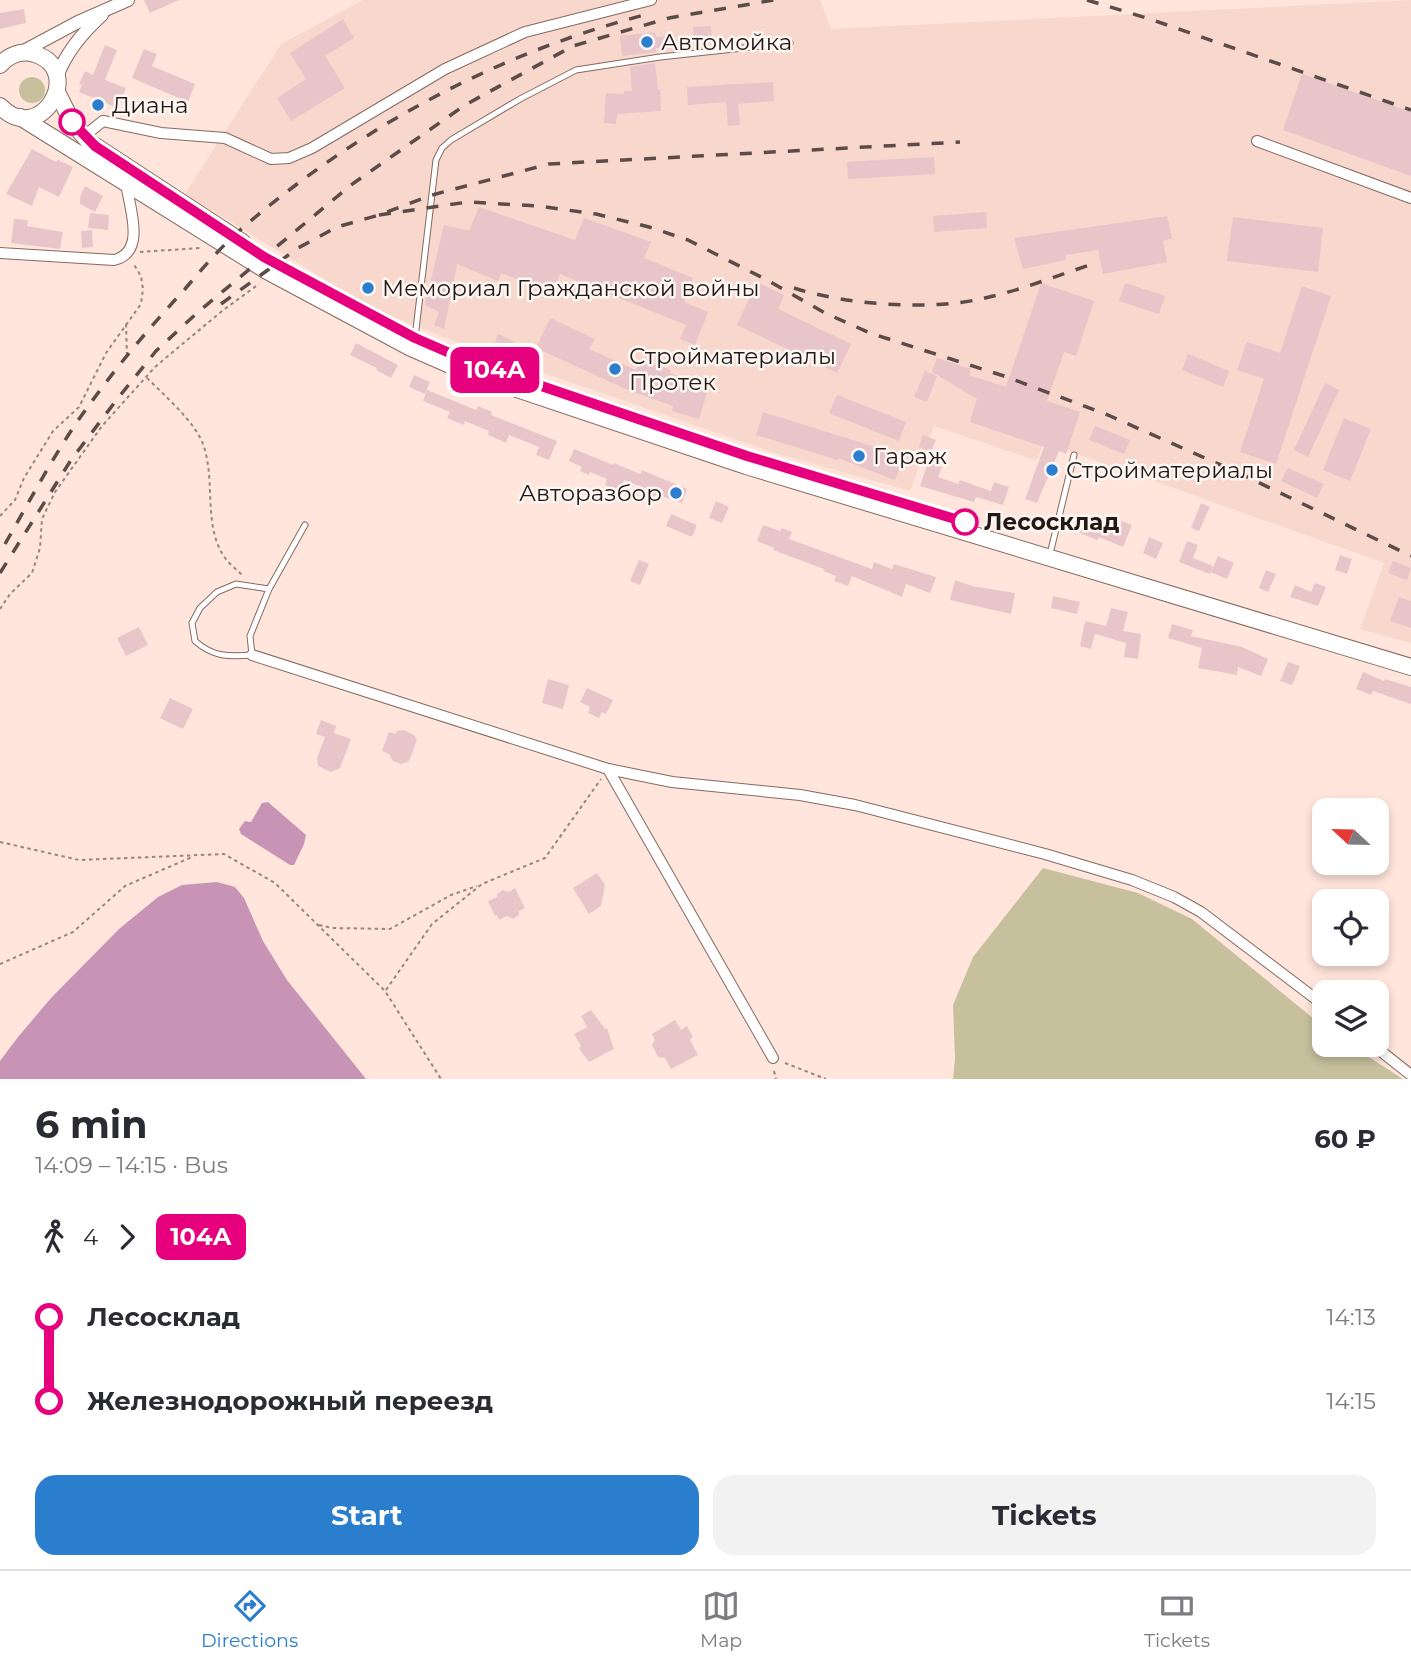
<!DOCTYPE html>
<meta charset="utf-8">
<style>
body{margin:0;font-family:Montserrat,sans-serif;background:#f2f2f3;color:#2b2b33;height:100vh;display:flex;flex-direction:column;font-size:26px;white-space:nowrap}
*{box-sizing:border-box;margin:0}
p{font-size:23px;color:#7c7c81}
.icon{flex:none;width:38px;height:38px;fill:none;stroke:currentColor;stroke-width:2;stroke-linecap:round;stroke-linejoin:round}
.map{position:relative;height:1079px;overflow:hidden}
.sheet{display:flex;flex-direction:column;background:#fff;flex:1}
.sheet>*{flex:none}
.badge{padding:0 14px;border-radius:10px;font-size:24px;line-height:46px}
.needle{width:46px;rotate:292deg}
.fabs{position:absolute;left:1312px;top:798px;display:grid;gap:14px}
.fabs a{display:grid;place-items:center;width:77px;height:77px;border-radius:14px;background:#fff;box-shadow:0 4px 10px #0003;font-size:35px}
.map>.badge{position:absolute;translate:-50% -50%;box-shadow:0 0 0 4px #fff}
.legs{display:flex;align-items:center;gap:10px;height:77px;padding:0 35px;font-size:23px}
.legs p{margin-inline-start:auto}
.head{display:flex;align-items:center;justify-content:space-between;height:119px;padding:0 35px}
h1{font-size:38px;font-weight:700;line-height:52px}
.action{display:flex;gap:14px;margin-top:auto;padding:14px 35px}
.action a{flex:1;height:80px;border-radius:21px;background:#2b7ecd;color:#fff;font-size:28px;font-weight:700;line-height:80px;text-align:center}
.action a+a{background:#f2f2f3;color:#2b2b33}
ul{padding:0 35px;list-style:none}
li{display:flex;align-items:center;gap:24px;height:84px;font-size:26px}
li i{display:grid;place-items:center;width:10px;height:100%;margin:0 9px;background:currentColor}
li i::after{content:'';width:18px;height:18px;margin:-9px;border:5px solid;border-radius:50%;background:#fff}
li p{margin-inline-start:auto}
li:first-child i{background:linear-gradient(#0000 50%,currentColor 0)}
li:last-child i{background:linear-gradient(currentColor 50%,#0000 0)}
.menu{display:flex;justify-content:space-around;align-items:center;height:98px;border-top:2px solid #e1e1e2;background:#fff;font-size:19px;color:#7c7c81}
.menu a{display:grid;justify-items:center;gap:4px}
.menu .current{color:#2b7ecd}
.map>svg:first-child{display:block}
.built{fill:#f8d7cc}
.green{fill:#c6c09d}
.water{fill:#c894b6}
.building{fill:#e7c5c9}
.lines{fill:none;stroke-linecap:round;stroke-linejoin:round}
.service-casing{stroke:#856960;stroke-width:7}
.minor-casing{stroke:#856960;stroke-width:12}
.tertiary-casing{stroke:#856960;stroke-width:14}
.primary-casing{stroke:#856960;stroke-width:18}
.path{stroke:#98847e;stroke-width:2;stroke-dasharray:3.5 3.5;stroke-linecap:butt}
.service{stroke:#fff;stroke-width:5}
.minor{stroke:#fff;stroke-width:10}
.tertiary{stroke:#fff;stroke-width:12}
.primary{stroke:#fff;stroke-width:16}
.rail{stroke:#5c4c48;stroke-width:3.5;stroke-dasharray:12 12;stroke-linecap:butt}
.line-1-casing{stroke:#fff;stroke-width:16}
.line-1{stroke:#e6007e;stroke-width:10}
.poi-dot{fill:#2b7ecd;stroke:#fdf7f4;stroke-width:2.5}
.stop-1-dot{fill:#fff;stroke:#e6007e;stroke-width:3.5}
.labels{text-anchor:middle;dominant-baseline:central;stroke-width:5;stroke-linejoin:round;paint-order:stroke}
.poi-label{font-size:23px;fill:#241815;stroke:#fdf7f4;text-anchor:start}
.stop-label{font-size:23px;font-weight:bold;fill:#241815;stroke:#fdf7f4;text-anchor:start}
</style>
<div class="map">
<svg width="1411" height="1079" viewBox="0 0 1411 1079">
<rect width="100%" height="100%" fill="#ffe5dc"/>
<!-- built -->
<polygon class="built" points="363,0 820,0 831,29 1411,0 1411,643 1360,629 1384,563 1044,442 1037,461 934,426 910,491 775,453 468,347 370,307 185,194 281,44"/>
<!-- green -->
<g class="green">
<circle cx="32" cy="90" r="13"/>
<polygon points="1043,868 1138,893 1192,919 1325,1028 1325,1045 1350,1045 1403,1079 953,1079 955,1059 953,1005 973,957"/>
</g>
<!-- water -->
<g class="water">
<polygon points="268,802 306,835 304,844 294,865 290,865 241,834 239,829 245,821 251,822 262,803"/>
<polygon points="217,882 235,887 244,898 263,941 287,980 366,1079 0,1079 0,1061 18,1037 51,998 119,929 158,897 182,885"/>
</g>
<!-- building -->
<g class="building">
<polygon points="144,0 179,0 150,13"/>
<polygon points="24,9 26,23 0,29 0,13"/>
<polygon points="343,19 354,38 325,56 345,88 291,121 277,98 306,79 290,53"/>
<polygon points="711,26 712,42 694,43 693,27"/>
<polygon points="655,32 656,37 674,35 675,46 656,48 656,52 622,56 620,36"/>
<polygon points="105,45 117,50 105,80 126,88 118,108 79,92 82,85 79,84 85,71 93,75"/>
<polygon points="144,49 157,54 152,66 195,84 188,102 132,78"/>
<polygon points="655,63 658,89 660,89 661,111 617,114 616,124 604,123 606,93 624,94 624,91 632,91 630,67"/>
<polygon points="1302,74 1411,112 1411,176 1283,130"/>
<polygon points="773,82 774,101 738,104 740,125 728,126 726,102 688,105 687,87"/>
<polygon points="32,149 56,162 58,160 73,167 59,197 39,187 32,206 6,194"/>
<polygon points="934,157 935,174 848,179 847,162"/>
<polygon points="85,186 103,196 95,212 80,204 80,197"/>
<polygon points="479,207 575,240 584,218 651,242 644,258 693,278 684,302 708,312 695,345 680,339 686,325 560,274 552,293 501,273 498,281 457,264 444,329 434,325 439,312 425,305 444,225 469,231"/>
<polygon points="986,212 987,228 934,232 933,216"/>
<polygon points="90,213 109,215 108,230 88,228"/>
<polygon points="1167,216 1172,238 1163,241 1167,262 1103,274 1098,250 1066,255 1066,260 1023,269 1014,238"/>
<polygon points="1233,217 1323,228 1318,272 1227,261"/>
<polygon points="14,219 28,220 27,226 63,232 60,249 11,243"/>
<polygon points="92,230 93,247 82,248 81,231"/>
<polygon points="757,282 784,295 778,309 851,344 837,373 737,325"/>
<polygon points="1041,283 1094,301 1076,356 1064,352 1047,401 1080,412 1066,454 1059,451 1037,503 1025,499 1044,447 970,422 977,399 932,372 937,358 971,369 969,375 1006,387"/>
<polygon points="1125,283 1165,296 1159,314 1119,301"/>
<polygon points="1302,286 1331,296 1276,464 1240,452 1264,379 1237,370 1247,342 1280,353"/>
<polygon points="550,318 595,339 589,349 636,370 641,359 671,370 669,373 709,386 699,419 672,411 673,406 628,390 536,348"/>
<polygon points="498,334 514,342 509,355 493,348"/>
<polygon points="356,343 398,365 391,378 376,370 377,368 350,355"/>
<polygon points="1188,354 1229,371 1223,387 1182,370"/>
<polygon points="925,371 937,376 927,402 914,397"/>
<polygon points="414,375 430,382 425,394 409,387"/>
<polygon points="1325,383 1339,390 1308,457 1294,450"/>
<polygon points="427,390 476,410 478,406 492,412 491,415 557,441 549,460 536,455 539,447 509,435 506,443 488,435 489,431 465,421 464,425 447,418 450,412 423,401"/>
<polygon points="837,395 906,422 899,441 829,413"/>
<polygon points="763,412 904,456 895,480 838,458 838,460 756,435"/>
<polygon points="1344,418 1371,429 1350,481 1323,470"/>
<polygon points="1095,426 1130,440 1124,454 1089,440"/>
<polygon points="923,435 936,440 931,452 919,447"/>
<polygon points="574,449 613,465 614,463 640,474 642,470 687,489 682,503 656,494 654,497 645,494 647,489 624,480 620,491 605,485 607,479 590,472 589,475 580,471 582,467 569,461"/>
<polygon points="928,462 942,467 938,477 958,484 960,480 991,491 994,482 1009,487 1003,505 976,497 974,502 920,486"/>
<polygon points="1288,468 1324,484 1317,498 1281,481"/>
<polygon points="716,501 729,507 722,523 709,518"/>
<polygon points="1201,503 1210,507 1199,531 1191,528"/>
<polygon points="671,514 697,525 692,537 666,526"/>
<polygon points="1087,516 1119,529 1122,521 1132,525 1123,547 1099,537 1097,540 1080,533"/>
<polygon points="763,525 780,531 782,528 792,532 789,539 872,569 874,562 892,569 894,564 936,577 930,593 906,584 902,597 852,576 848,586 834,581 836,576 823,571 824,569 773,550 774,548 757,541"/>
<polygon points="1149,537 1163,543 1156,559 1143,553"/>
<polygon points="1187,541 1198,545 1193,558 1213,566 1210,574 1179,562"/>
<polygon points="1340,555 1352,559 1347,574 1335,570"/>
<polygon points="1218,556 1234,563 1227,579 1211,572"/>
<polygon points="639,560 649,564 640,585 630,581"/>
<polygon points="1393,561 1411,568 1407,580 1388,573"/>
<polygon points="1266,570 1276,574 1268,592 1259,588"/>
<polygon points="955,580 972,586 1015,593 1011,614 950,600"/>
<polygon points="1315,583 1326,587 1318,606 1290,597 1295,585 1311,592"/>
<polygon points="1053,596 1080,602 1077,614 1051,608"/>
<polygon points="1399,597 1411,601 1411,628 1390,621"/>
<polygon points="1111,608 1128,612 1123,631 1141,634 1138,659 1124,657 1126,643 1095,634 1091,649 1080,646 1085,621 1106,626"/>
<polygon points="1172,624 1193,630 1191,636 1242,647 1268,659 1261,676 1238,667 1237,675 1198,668 1202,648 1168,638"/>
<polygon points="139,627 148,645 126,656 117,638"/>
<polygon points="1288,662 1300,666 1292,685 1280,681"/>
<polygon points="1363,672 1384,681 1385,679 1411,687 1411,704 1373,691 1371,695 1356,689"/>
<polygon points="548,679 569,685 563,709 542,703"/>
<polygon points="587,688 613,700 606,714 602,712 599,718 588,713 590,707 580,702"/>
<polygon points="170,698 193,709 183,729 160,718"/>
<polygon points="321,720 336,726 334,733 351,739 340,768 331,772 318,766 317,758 325,737 316,734"/>
<polygon points="404,730 414,735 417,740 409,761 401,764 393,761 389,754 382,751 389,732 396,734 397,731"/>
<polygon points="597,873 605,885 601,906 589,914 573,888"/>
<polygon points="515,888 525,908 519,911 519,915 513,919 507,916 499,920 497,915 495,916 488,901 497,897 497,894 503,890 509,892"/>
<polygon points="591,1010 605,1029 607,1028 614,1049 589,1062 579,1049 581,1046 574,1034 587,1027 581,1016"/>
<polygon points="675,1020 681,1030 687,1026 693,1037 690,1040 698,1055 671,1069 665,1058 658,1057 652,1045 655,1040 652,1034"/>
</g>
<g class="lines">
<defs>
<g id="service">
<polyline points="415,338 436,160 442,148 451,140 520,99 576,70 660,57 790,43"/>
<polyline points="1050,554 1074,455"/>
<path d="M269 589 236 584 217 592 200 608 192 623 195 641C213 657 229 657 252 655L250 636 269 589 305 525"/>
</g>
<g id="minor">
<polyline points="84,136 103,121 161,133 225,138 271,159 289,158 312,148 445,69 525,32 651,0"/>
<polyline points="1257,141 1411,198"/>
<path d="M0 253 114 260C148 252 128 204 126 182"/>
<polyline points="252,655 608,769 672,782 800,795 855,805 1045,854 1132,880 1174,897 1201,912 1325,1006"/>
<polyline points="608,769 773,1058"/>
<polyline points="1373,1045 1411,1075"/>
</g>
<g id="tertiary">
<polyline points="20,53 78,22 128,0"/>
<path d="M57 77C66 52 82 33 102 15"/>
</g>
<g id="primary">
<path d="M0 65C9 55 21 50 35 54 86 70 40 148 0 106"/>
<polyline points="57,92 72,122 89,142 242,242"/>
<polyline points="20,117 267,271 411,348 466,372 746,466 1411,667"/>
</g>
</defs>
<!-- service casing -->
<use href="#service" class="service-casing"/>
<!-- minor casing -->
<use href="#minor" class="minor-casing"/>
<!-- tertiary casing -->
<use href="#tertiary" class="tertiary-casing"/>
<!-- primary casing -->
<use href="#primary" class="primary-casing"/>
<!-- path -->
<g class="path">
<polyline points="140,252 200,248"/>
<polyline points="126,324 127,356"/>
<path d="M147 378C164 395 195 422 203 444 216 480 203 522 223 555 228 563 236 569 242 575"/>
<polyline points="0,516 15,500 24,478 53,431 79,407 106,353 141,304 143,289 141,276 133,263"/>
<polyline points="0,609 10,594 32,573 40,548 42,519 55,492 102,426 155,367 222,311 259,284"/>
<polyline points="0,842 79,860 224,854 275,883 385,991 441,1079"/>
<polyline points="319,925 332,928 390,929 451,895 477,886"/>
<polyline points="0,964 73,932 125,886 192,857"/>
<polyline points="386,990 432,924 482,884 545,858 601,779"/>
<polyline points="785,1063 826,1079"/>
<polyline points="774,1071 776,1079"/>
</g>
<!-- service -->
<use href="#service" class="service"/>
<!-- minor -->
<use href="#minor" class="minor"/>
<!-- tertiary -->
<use href="#tertiary" class="tertiary"/>
<!-- primary -->
<use href="#primary" class="primary"/>
<!-- rail -->
<g class="rail">
<polyline points="1087,0 1150,19 1411,110"/>
<polyline points="379,215 468,202 538,206 596,214 649,227 688,240 767,280 825,313 870,333 1004,376 1108,415 1241,474 1411,556"/>
<path d="M794 288C847 305 931 311 985 298 1022 290 1058 275 1093 264"/>
<polyline points="221,304 298,248 337,227 379,215 432,195 549,164 960,142"/>
<path d="M5 544C31 499 56 450 87 408 117 366 150 327 185 289 202 269 219 249 239 231 357 128 501 51 652 13"/>
<polyline points="0,573 71,460 118,398 156,351 198,312 351,185 465,105 573,46 669,18 774,0"/>
</g>
</g>
<g class="lines">
<defs>
<polyline id="line-1" points="72,122 95,146 264,257 415,338 468,361 747,456 965,522"/>
</defs>
<!-- line-1 casing -->
<use href="#line-1" class="line-1-casing"/>
<!-- line-1 -->
<use href="#line-1" class="line-1"/>
</g>
<!-- markers -->
<g class="poi-dot">
<circle cx="647" cy="42" r="7"/>
<circle cx="98" cy="105" r="7"/>
<circle cx="368" cy="288" r="7"/>
<circle cx="615" cy="369" r="7"/>
<circle cx="859" cy="456" r="7"/>
<circle cx="1052" cy="470" r="7"/>
<circle cx="676" cy="493" r="7"/>
</g>
<g class="stop-1-dot">
<circle cx="72" cy="122" r="12"/>
<circle cx="965" cy="522" r="12"/>
</g>
<g class="labels">
<!-- poi labels -->
<g class="poi-label">
<text x="661" y="42">Автомойка</text>
<text x="112" y="105">Диана</text>
<text x="382" y="288">Мемориал Гражданской войны</text>
<text x="629" y="356">Стройматериалы<tspan x="629" dy="26">Протек</tspan></text>
<text x="873" y="456">Гараж</text>
<text x="1066" y="470">Стройматериалы</text>
<text x="662" y="493" text-anchor="end">Авторазбор</text>
</g>
<!-- stop labels -->
<g class="stop-label">
<text x="984" y="522">Лесосклад</text>
</g>
</g>
</svg>
<div class="fabs">
<a><svg class="needle" viewBox="-14 -14 28 28"><path d="M0-13l5 13h-10z" fill="#e53935"/><path d="M0 13l5-13h-10z" fill="#7c7c81"/></svg></a>
<a><svg class="icon" aria-label="locate" viewBox="0 0 24 24"><circle cx="12" cy="12" r="6"/><path d="M12 2v4M12 18v4M2 12h4M18 12h4"/></svg></a>
<a><svg class="icon" aria-label="layers" viewBox="0 0 24 24"><path d="M12 4l9 5-9 5-9-5zM3 14l9 5 9-5"/></svg></a>
</div>
<b class="badge" style="left:495px;top:370px;background:#e6007e;color:#fff">104А</b>
</div>
<section class="sheet">
<div class="head"><div><h1>6 min</h1><p>14:09 – 14:15 · Bus</p></div><b>60 ₽</b></div>
<div class="legs"><svg class="icon" aria-label="walk" viewBox="0 0 24 24"><circle cx="13" cy="4" r="2"/><path d="M13 8l-2 6 4 7M11 14l-3 7M7 12l3-4h3l4 4"/></svg>4<svg class="icon" aria-label="forward" viewBox="0 0 24 24"><path d="M9 5l7 7-7 7"/></svg><b class="badge" style="background:#e6007e;color:#fff">104А</b></div>
<ul>
<li><i style="color:#e6007e"></i><b>Лесосклад</b><p>14:13</p></li>
<li><i style="color:#e6007e"></i><b>Железнодорожный переезд</b><p>14:15</p></li>
</ul>
<div class="action"><a>Start</a><a>Tickets</a></div>
</section>
<nav class="menu">
<a class="current"><svg class="icon" aria-label="directions" viewBox="0 0 24 24"><path d="M12 3l9 9-9 9-9-9zM9 14v-3h6M13 9l2 2-2 2"/></svg>Directions</a>
<a><svg class="icon" aria-label="map" viewBox="0 0 24 24"><path d="M3 6l6-2 6 2 6-2v14l-6 2-6-2-6 2zM9 4v14M15 6v14"/></svg>Map</a>
<a><svg class="icon" aria-label="tickets" viewBox="0 0 24 24"><path d="M3 7h18v10H3zM15 7v10"/></svg>Tickets</a>
</nav>
